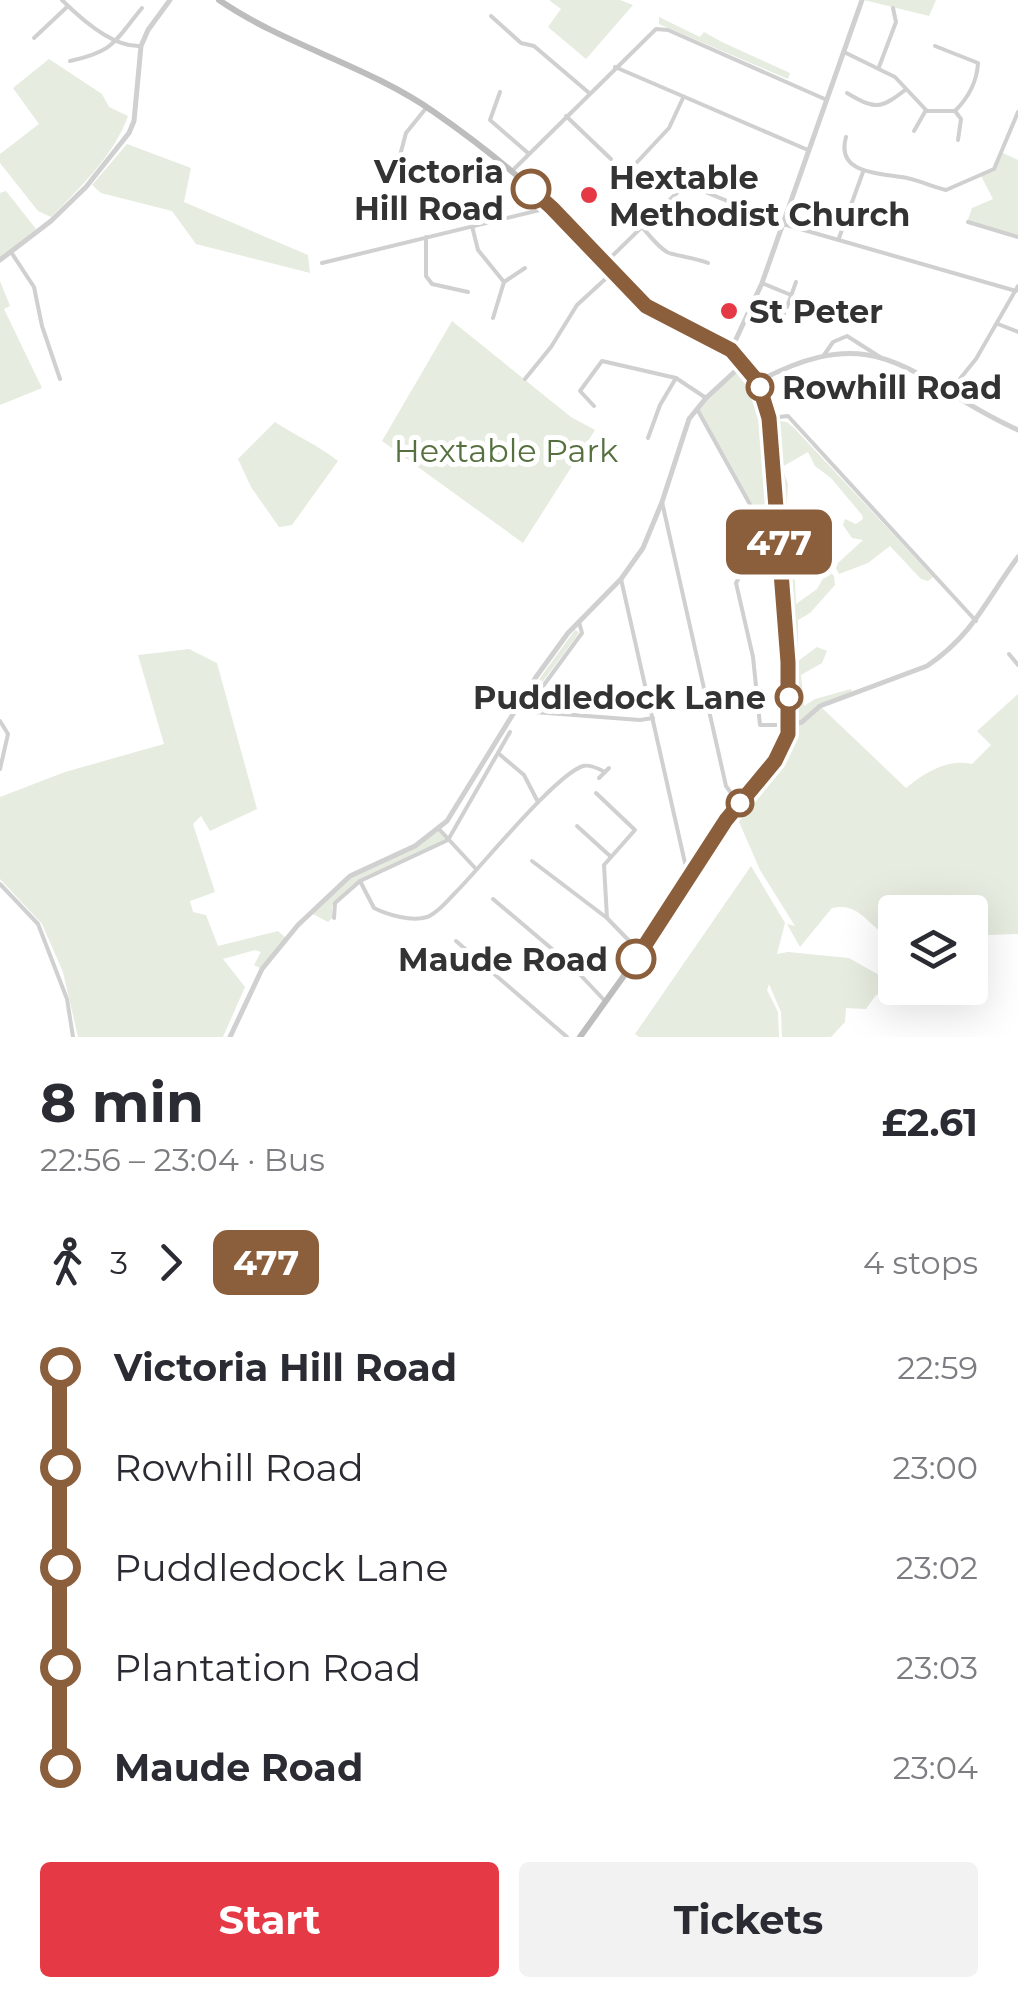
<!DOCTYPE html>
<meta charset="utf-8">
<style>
body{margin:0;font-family:Montserrat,sans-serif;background:#f2f2f3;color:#2b2b33;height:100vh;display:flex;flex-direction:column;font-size:38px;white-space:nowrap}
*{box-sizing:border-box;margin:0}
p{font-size:32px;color:#7c7c81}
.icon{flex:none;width:55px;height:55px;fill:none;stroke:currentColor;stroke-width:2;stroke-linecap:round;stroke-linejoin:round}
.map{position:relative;height:1037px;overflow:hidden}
.sheet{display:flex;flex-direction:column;background:#fff;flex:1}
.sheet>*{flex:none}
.badge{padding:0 20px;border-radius:15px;font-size:35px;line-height:65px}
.buttons{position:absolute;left:878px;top:895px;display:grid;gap:20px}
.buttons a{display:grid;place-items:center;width:110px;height:110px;border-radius:10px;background:#fff;box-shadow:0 10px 40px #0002;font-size:50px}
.map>.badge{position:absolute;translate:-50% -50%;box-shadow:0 0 0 5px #fff}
.legs{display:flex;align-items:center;gap:15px;height:110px;padding:0 40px;font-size:32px}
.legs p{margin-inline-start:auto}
.overview{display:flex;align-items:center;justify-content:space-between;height:170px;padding:0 40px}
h1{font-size:55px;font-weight:700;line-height:75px}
.cta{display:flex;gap:20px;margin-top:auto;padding:20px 40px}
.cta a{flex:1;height:115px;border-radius:10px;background:#e63946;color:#fff;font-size:40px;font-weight:700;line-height:115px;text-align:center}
.cta a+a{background:#f2f2f3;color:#2b2b33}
ul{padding:0 40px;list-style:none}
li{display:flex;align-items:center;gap:35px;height:100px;font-size:38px}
li i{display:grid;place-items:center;width:15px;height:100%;margin:0 12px;background:currentColor}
li i::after{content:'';width:25px;height:25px;margin:-12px;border:8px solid;border-radius:50%;background:#fff}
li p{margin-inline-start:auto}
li:first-child i{background:linear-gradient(#0000 50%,currentColor 0)}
li:last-child i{background:linear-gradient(currentColor 50%,#0000 0)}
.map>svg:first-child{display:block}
.green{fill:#e6ecdf}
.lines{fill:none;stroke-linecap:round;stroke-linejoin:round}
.minor{stroke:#d0d0d0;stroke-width:4}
.tertiary{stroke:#d0d0d0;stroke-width:5}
.secondary{stroke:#bdbdbd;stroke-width:6}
.line-1-casing{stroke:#fff;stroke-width:22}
.line-1{stroke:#8b5e3c;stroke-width:15}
.stop-1-dot{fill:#fff;stroke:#8b5e3c;stroke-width:5}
.poi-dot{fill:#e63946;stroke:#fff;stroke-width:4}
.labels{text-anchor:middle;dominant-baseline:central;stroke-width:10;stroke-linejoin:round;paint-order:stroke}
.stop-label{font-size:32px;font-weight:bold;fill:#333;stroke:#fff;text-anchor:end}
.poi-label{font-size:32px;font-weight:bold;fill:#333;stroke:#fff;text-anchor:start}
.park-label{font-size:32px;fill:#56703f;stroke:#fff}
</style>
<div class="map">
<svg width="1018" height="1037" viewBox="0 0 1018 1037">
<rect width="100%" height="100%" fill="#fff"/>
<!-- green -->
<g class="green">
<polygon points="549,0 620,0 633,5 586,59 548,27 561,9"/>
<polygon points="864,0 936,0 929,16"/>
<polygon points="659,17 700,37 704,32 722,42 790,73 788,79 659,24"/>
<path d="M49 59 102 94 109 107 128 116C115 154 79 189 51 217L38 211 0 163V154L39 124 13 88Z"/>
<polygon points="127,144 191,168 184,202 308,255 310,273 196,244 172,211 101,193 92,185"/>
<polygon points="1003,153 1018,160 1018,236 967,222 972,208 993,199 981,176 994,169"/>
<polygon points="6,191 36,229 0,258 0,193"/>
<polygon points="0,281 10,306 4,309 42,388 0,405"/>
<polygon points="452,321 571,417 595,430 523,543 382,441"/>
<path d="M743 364C777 395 776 511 780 557L697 409Z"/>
<polygon points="780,421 787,422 796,430 933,577 928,581 921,579 890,546 868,563 839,574 836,568 838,563 863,540 852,538 843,525 845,519 856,524 863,519 862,515 831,478 815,466 808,452 782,467 788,484 786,520 793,541 796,604 817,589 828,570 834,576 835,585 810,613 798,620 798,661 817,647 827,651 822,663 801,675 804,706 815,699 851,689 852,692 819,705 801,720 794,723 793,663 774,427"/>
<path d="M275 422C296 436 318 445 338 461L292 525 279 527 251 487 238 459Z"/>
<polygon points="575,630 579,632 576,637 526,704 524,700"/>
<polygon points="189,649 217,663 257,809 210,831 201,816 193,824 215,892 190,901 193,912 206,915 218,946 278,931 286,938 262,969 254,965 261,952 255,950 223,959 245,987 223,1037 78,1037 63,972 42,924 0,879 0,797 65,772 164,744 138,655"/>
<path d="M1018 694V934L987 935 970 942V912H895V938C869 932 863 901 832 908L800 947 787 924 795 926 760 870 736 815 777 765 795 729 820 706 906 788C924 773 948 758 972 764L991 745 977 731Z"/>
<polygon points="438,829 447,840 360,880 332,906 332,918 328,922 311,913 344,881 405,852"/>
<polygon points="751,866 785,923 777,954 788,952 849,958 886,979 885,992 876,995 866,1009 846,1008 845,1022 831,1037 782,1037 781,1012 769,984 767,990 778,1012 779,1037 639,1037 635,1034"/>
</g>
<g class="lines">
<!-- minor -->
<g class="minor">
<path d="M62 0C81 19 113 48 141 46"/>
<polyline points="491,16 521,43 534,46 588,92"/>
<polyline points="34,38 68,6"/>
<path d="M844 52 895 77 927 111H955C968 98 977 81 978 63L935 46"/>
<path d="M70 61C115 51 114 42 142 8"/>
<polyline points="615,67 808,150"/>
<polyline points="879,67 896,22 893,8"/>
<polyline points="500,92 490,120 528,153"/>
<path d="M847 93C874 109 880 110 905 90"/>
<polyline points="955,111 961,119 958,140"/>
<polyline points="566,116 611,159"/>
<polyline points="914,131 926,110"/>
<path d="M846 137C835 175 882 173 907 178 921 181 933 187 946 190L994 169 1018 112"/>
<polyline points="398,163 406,133 427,107"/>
<polyline points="511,172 656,29 668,30 827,100"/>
<polyline points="626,179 625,175 669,128 683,98"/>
<polyline points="968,222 1018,237"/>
<polyline points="472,226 478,250 504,282 493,318"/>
<path d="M642 227C649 235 658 247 667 252 671 255 697 258 708 263"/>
<polyline points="426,237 426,276 432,284 468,292"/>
<polyline points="839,238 863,172"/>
<polyline points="11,252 34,287 42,326 60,379"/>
<polyline points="322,263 552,207"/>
<polyline points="605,263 686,184 783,224 1016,291"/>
<polyline points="504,282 525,268"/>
<polyline points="762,283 791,295"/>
<polyline points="787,307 796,282"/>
<polyline points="750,312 779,324 784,314"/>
<polyline points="998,324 1018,332"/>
<polyline points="824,355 833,342 847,336 880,357"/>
<polyline points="525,379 551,347 577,305 613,272"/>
<polyline points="950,391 976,359 1018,286"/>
<polyline points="594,406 580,391 602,361 676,378 706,398"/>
<polyline points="697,409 777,553"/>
<polyline points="771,418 788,416 976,621"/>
<polyline points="648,438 660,405 676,378"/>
<polyline points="662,502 726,786 739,804"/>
<polyline points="754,510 768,515 777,513"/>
<polyline points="725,553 728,564 740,576"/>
<polyline points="740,576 736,583 753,657 760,725 788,725"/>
<polyline points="740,576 778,564"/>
<polyline points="621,579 685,863 691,870"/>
<polyline points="1009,654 1018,665"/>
<polyline points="521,704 534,712 640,720 653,718"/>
<polyline points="527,708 582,633 579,622"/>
<polyline points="0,721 8,734 0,769"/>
<polyline points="498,753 524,775 538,802"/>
<polyline points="599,778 609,768"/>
<polyline points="596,793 635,830 604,865 607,918"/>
<polyline points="577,826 610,856"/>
<polyline points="439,829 476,869"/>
<polyline points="532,861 607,918 640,952"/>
<path d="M360 881 374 908C388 915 412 922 427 917 438 913 448 900 456 892 482 866 555 775 583 766 590 764 599 769 605 772"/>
<polyline points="0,884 38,924 67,999 73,1037"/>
<polyline points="493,899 571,965 605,1001"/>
<polyline points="334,918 335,903 360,881 448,840 510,732"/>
<polyline points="456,941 567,1037"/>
</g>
<!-- tertiary -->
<g class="tertiary">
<polyline points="0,260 51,221 86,187 129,133 134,121 141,46 148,30 170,0"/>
<polyline points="731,350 762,283 862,0"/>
<path d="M757 382C884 314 912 383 1018 430"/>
<path d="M790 725 802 722 820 706 927 666C974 634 986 600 1018 557"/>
<polyline points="230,1037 262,969 298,925 350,876 415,846 447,821 536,677 568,633 621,579 643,548 662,502 689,419 706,398 743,364"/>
</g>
<!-- secondary -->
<path class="secondary" d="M219 0C286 46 367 65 434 112 483 146 532 186 574 229 598 254 619 285 647 306 702 347 750 336 769 418L789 670 788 735 775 761 726 820 636 959 580 1037"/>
</g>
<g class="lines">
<defs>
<polyline id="line-1" points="531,189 552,208 646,306 731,350 758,382 769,418 788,662 788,734 775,761 726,820 636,959"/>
</defs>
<!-- line-1 casing -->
<use href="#line-1" class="line-1-casing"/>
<!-- line-1 -->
<use href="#line-1" class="line-1"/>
</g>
<!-- markers -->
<g class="stop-1-dot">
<circle cx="531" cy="189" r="18"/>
<circle cx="760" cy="387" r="12"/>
<circle cx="789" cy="697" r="12"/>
<circle cx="740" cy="803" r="12"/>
<circle cx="636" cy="959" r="18"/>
</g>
<g class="poi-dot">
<circle cx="589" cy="195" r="10"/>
<circle cx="729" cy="311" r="10"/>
</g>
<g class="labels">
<!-- stop labels -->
<g class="stop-label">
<text x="504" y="171">Victoria<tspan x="504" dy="37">Hill Road</tspan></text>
<text x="782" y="387" text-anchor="start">Rowhill Road</text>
<text x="766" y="697">Puddledock Lane</text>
<text x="608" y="959">Maude Road</text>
</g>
<!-- poi labels -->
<g class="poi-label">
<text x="609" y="177">Hextable<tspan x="609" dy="37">Methodist Church</tspan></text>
<text x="749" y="311">St Peter</text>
</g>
<!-- park labels -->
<g class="park-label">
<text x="506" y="450">Hextable Park</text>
</g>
</g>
</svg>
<div class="buttons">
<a><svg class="icon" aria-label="layers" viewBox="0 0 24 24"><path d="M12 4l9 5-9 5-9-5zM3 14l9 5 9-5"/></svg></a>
</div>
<b class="badge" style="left:779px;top:542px;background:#8b5e3c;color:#fff">477</b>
</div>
<section class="sheet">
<div class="overview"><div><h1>8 min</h1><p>22:56 – 23:04 · Bus</p></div><b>£2.61</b></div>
<div class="legs"><svg class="icon" aria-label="walk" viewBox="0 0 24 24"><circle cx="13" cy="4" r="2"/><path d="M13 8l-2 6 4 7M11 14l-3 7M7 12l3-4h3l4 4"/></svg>3<svg class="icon" aria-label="forward" viewBox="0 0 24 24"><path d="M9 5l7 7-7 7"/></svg><b class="badge" style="background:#8b5e3c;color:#fff">477</b><p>4 stops</p></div>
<ul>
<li><i style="color:#8b5e3c"></i><b>Victoria Hill Road</b><p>22:59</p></li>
<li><i style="color:#8b5e3c"></i><span>Rowhill Road</span><p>23:00</p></li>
<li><i style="color:#8b5e3c"></i><span>Puddledock Lane</span><p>23:02</p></li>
<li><i style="color:#8b5e3c"></i><span>Plantation Road</span><p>23:03</p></li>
<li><i style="color:#8b5e3c"></i><b>Maude Road</b><p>23:04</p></li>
</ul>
<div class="cta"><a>Start</a><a>Tickets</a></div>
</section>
